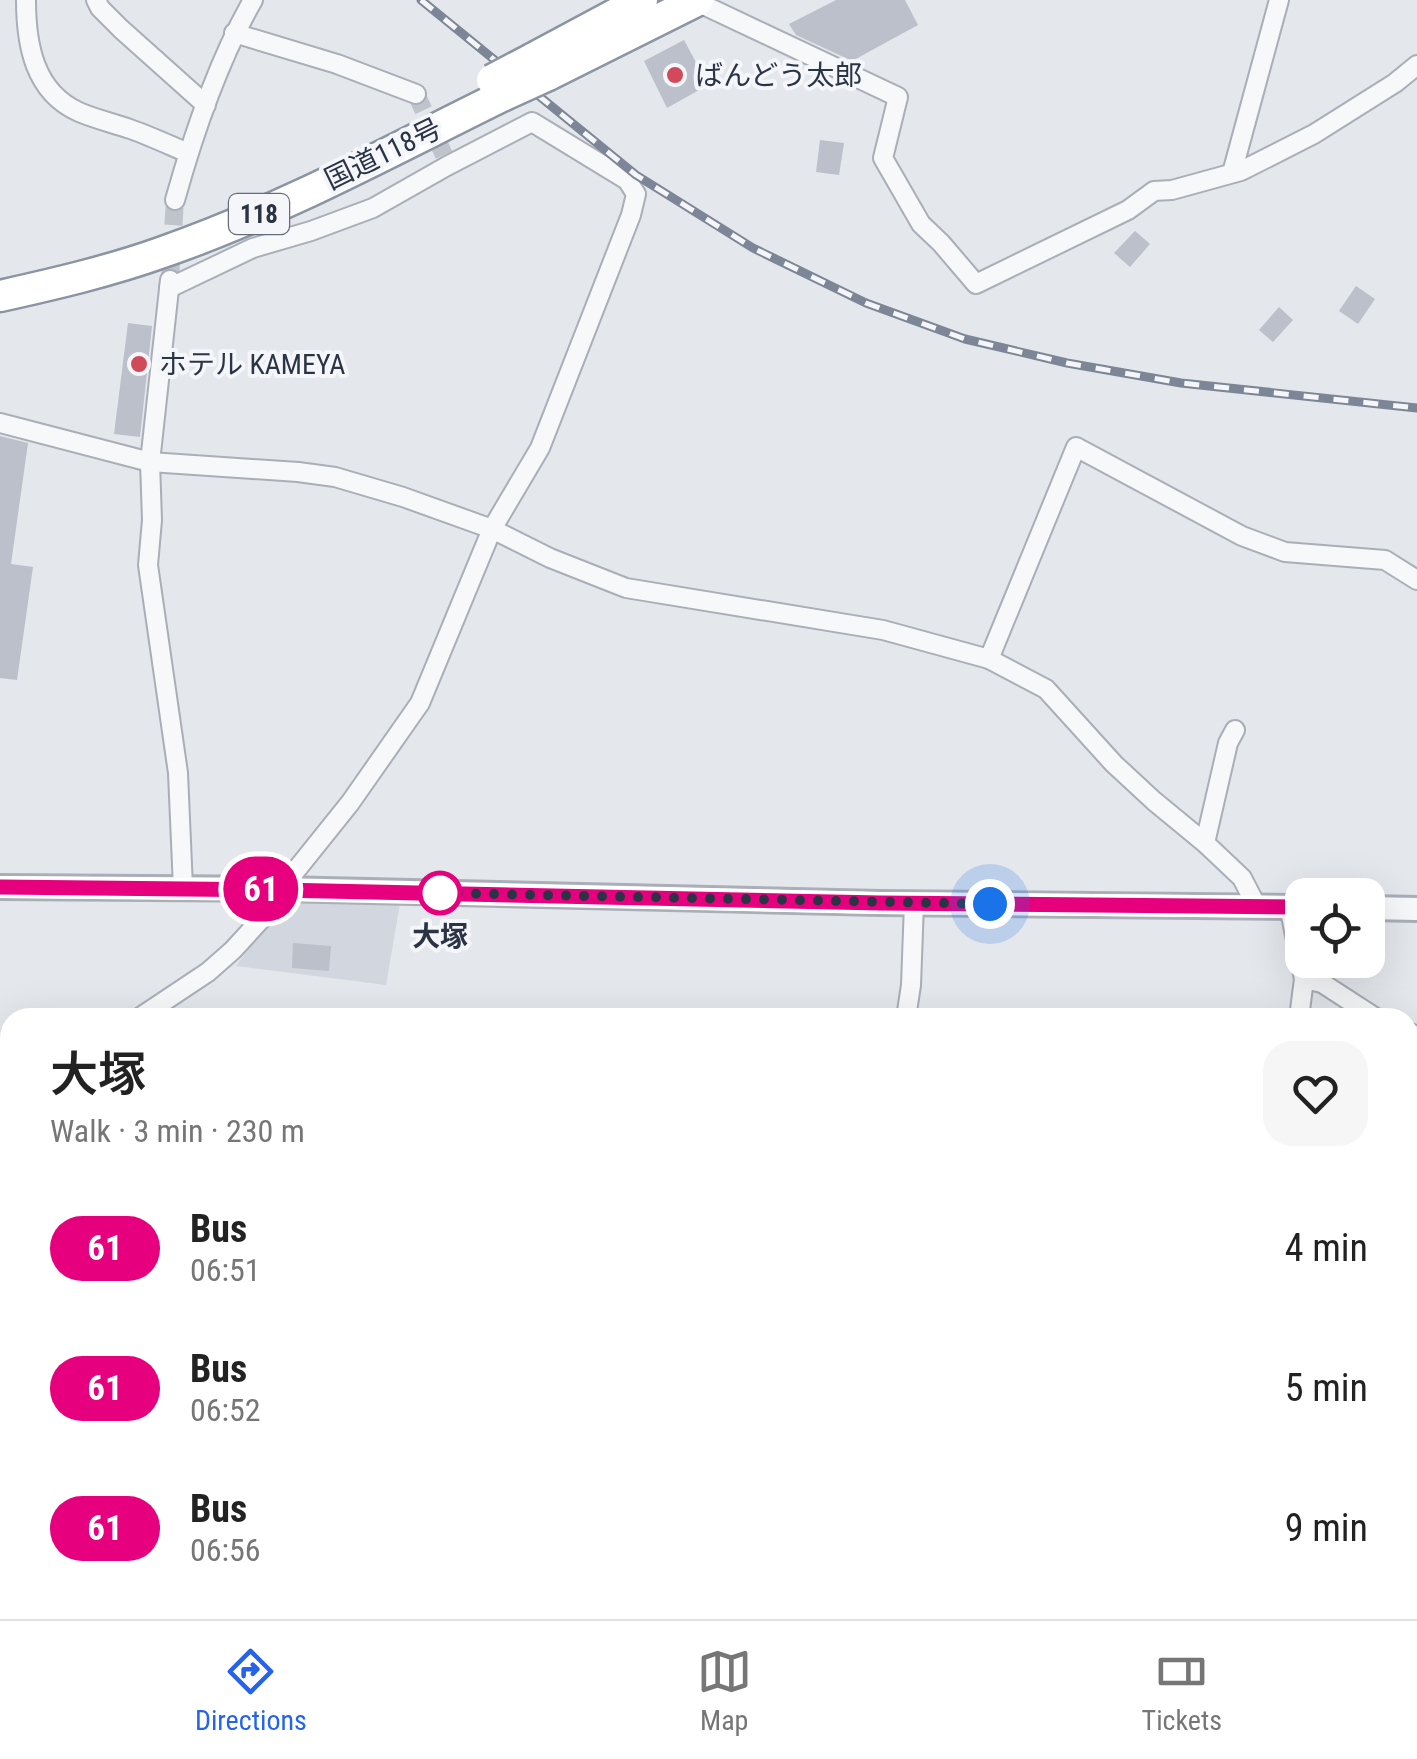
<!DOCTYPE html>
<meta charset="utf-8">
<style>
body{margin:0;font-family:"Roboto Condensed","Noto Sans JP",sans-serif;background:#f6f6f6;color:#222;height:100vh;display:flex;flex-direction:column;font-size:38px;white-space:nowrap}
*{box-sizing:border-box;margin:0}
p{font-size:32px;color:#767676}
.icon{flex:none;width:55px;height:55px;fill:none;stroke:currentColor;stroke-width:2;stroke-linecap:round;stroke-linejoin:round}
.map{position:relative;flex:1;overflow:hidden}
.sheet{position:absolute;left:0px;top:1008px;width:1418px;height:612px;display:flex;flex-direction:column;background:#fff;border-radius:30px 30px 0 0;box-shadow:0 10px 40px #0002}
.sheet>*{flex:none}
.badge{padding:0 20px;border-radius:32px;font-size:35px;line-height:65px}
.buttons{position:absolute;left:1285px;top:878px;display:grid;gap:20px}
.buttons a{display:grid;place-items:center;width:100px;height:100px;border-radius:20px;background:#fff;box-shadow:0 10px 40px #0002;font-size:50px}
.you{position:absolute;width:50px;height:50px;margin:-25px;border:8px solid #fff;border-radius:50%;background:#1a73e8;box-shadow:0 0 0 15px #1a73e833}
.map>.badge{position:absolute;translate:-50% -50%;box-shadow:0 0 0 5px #fff}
.round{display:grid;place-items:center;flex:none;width:105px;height:105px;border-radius:30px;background:#f6f6f6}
.overview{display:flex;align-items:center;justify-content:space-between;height:170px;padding:0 50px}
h1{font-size:48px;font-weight:600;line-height:75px}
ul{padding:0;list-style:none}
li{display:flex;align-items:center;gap:30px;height:140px;padding:0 50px}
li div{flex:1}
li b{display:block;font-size:38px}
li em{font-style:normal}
li .badge{min-width:110px;font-weight:700;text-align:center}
.dock{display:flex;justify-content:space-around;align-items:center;height:140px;border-top:2px solid #e0e0e0;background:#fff;font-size:28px;color:#767676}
.dock a{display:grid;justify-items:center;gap:5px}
.dock .selected{color:#2563eb}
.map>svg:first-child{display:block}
.built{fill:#d2d6de}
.building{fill:#bbc0ca}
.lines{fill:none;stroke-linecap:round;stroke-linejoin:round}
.minor-tunnel{stroke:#bfc3cb;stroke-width:18;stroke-dasharray:18 9;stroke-linecap:butt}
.minor-casing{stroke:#a9aeb7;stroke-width:22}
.tertiary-casing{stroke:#a9aeb7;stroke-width:28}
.trunk-casing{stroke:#8b94a3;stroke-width:35}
.minor{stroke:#f7f8fa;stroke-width:18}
.tertiary{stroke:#f7f8fa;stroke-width:22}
.trunk{stroke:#fff;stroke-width:30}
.rail-casing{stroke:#7d8696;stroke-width:9}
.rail{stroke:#f4f6f9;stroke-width:5;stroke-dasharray:15;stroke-linecap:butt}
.trunk-bridge-casing{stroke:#8b94a3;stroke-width:35;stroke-linecap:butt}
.trunk-bridge{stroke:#fff;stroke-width:30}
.line-casing{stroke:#fff;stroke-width:22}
.line{stroke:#e6007e;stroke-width:15}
.walk{stroke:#2b3445;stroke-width:10;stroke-dasharray:0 18}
.poi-dot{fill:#d1495b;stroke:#f4f6f9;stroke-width:4}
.stop-dot{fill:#fff;stroke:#e6007e;stroke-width:5}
.labels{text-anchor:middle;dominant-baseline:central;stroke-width:8;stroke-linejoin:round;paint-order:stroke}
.shield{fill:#f4f6f9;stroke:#676e7b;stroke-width:2.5}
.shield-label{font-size:25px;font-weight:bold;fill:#2b3445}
.poi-label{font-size:28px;fill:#2b3445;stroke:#f4f6f9;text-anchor:start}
.street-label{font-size:28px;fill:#2b3445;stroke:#f4f6f9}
.stop-label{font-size:28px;font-weight:bold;fill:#2b3445;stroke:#f4f6f9}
</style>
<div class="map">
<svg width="1417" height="1619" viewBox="0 0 1417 1619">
<rect width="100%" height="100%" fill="#e4e7ec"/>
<!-- built -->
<polygon class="built" points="287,896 401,898 386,985 236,966"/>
<!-- building -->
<g class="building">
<polygon points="836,0 905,0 918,25 852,61 796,35 789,24"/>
<polygon points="684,40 708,85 667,108 644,61"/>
<polygon points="820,140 844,143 839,175 816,172"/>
<polygon points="1135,231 1150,244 1130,267 1114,253"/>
<polygon points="1356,286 1375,299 1358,324 1339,311"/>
<polygon points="1279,307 1293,320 1273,342 1259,330"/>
<polygon points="128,323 152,326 140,437 114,434"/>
<polygon points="0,436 28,443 11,564 33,567 17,680 0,678"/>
<polygon points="293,943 331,946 329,971 292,968"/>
</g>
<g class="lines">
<!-- minor-tunnel -->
<g class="minor-tunnel">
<polyline points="416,94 444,155"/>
<polyline points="170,279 175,200"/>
</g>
<defs>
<g id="minor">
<path d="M26 0C26 44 34 92 79 112 95 119 113 123 130 129 150 136 169 145 188 153"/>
<polyline points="96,0 100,8 121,29 206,105"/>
<polyline points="693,0 898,97 883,158 921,224 941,243 976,284 1128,210 1154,191 1172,190 1241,171 1314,134 1395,83 1417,65"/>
<polyline points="234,33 337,64 416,94"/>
<polyline points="1232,173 1279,0"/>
<path d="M175 200C194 132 218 61 253 0"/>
<polyline points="170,280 150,462 152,520 148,565 178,773 183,888"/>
<polyline points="0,423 150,462 298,472 335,477 403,497 492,529 550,558 626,588 883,630 989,659 1046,689 1114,764 1154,801 1205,843 1242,878 1257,907"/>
<polyline points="989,659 1076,447 1242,536 1285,552 1385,560 1417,580"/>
<polyline points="1205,843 1228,743 1235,730"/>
<polyline points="1289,906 1304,979 1299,1018"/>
<polyline points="1304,979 1322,983 1376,1018"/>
<polyline points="139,1018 208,972 233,950 265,915 281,889 350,803 420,703 492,529 540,448 631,215 636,194 627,180 532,122 447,166 373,208 311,231 253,248 169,288"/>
<polyline points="906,1018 911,985 914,903"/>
<polyline points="1408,1032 1417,1036"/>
<polyline points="0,1109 10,1102"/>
<polyline points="1408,1294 1417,1295"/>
<polyline points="0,1531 10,1534"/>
<polyline points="216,1619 218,1610"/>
<polyline points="1170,1619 1173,1610"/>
</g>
<g id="tertiary">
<polyline points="0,887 281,889 880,903 1302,907"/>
<polyline points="1368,908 1417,909"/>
</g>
<g id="trunk">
<polyline points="532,59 642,0"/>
<polyline points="548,75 698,0"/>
<path d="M0 296C54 284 110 271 163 252 281 211 392 150 504 95"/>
</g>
</defs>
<!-- minor casing -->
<use href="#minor" class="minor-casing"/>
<!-- tertiary casing -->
<use href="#tertiary" class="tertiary-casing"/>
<!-- trunk casing -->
<use href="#trunk" class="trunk-casing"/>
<!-- minor -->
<use href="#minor" class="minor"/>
<!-- tertiary -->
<use href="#tertiary" class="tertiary"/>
<!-- trunk -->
<use href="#trunk" class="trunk"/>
<defs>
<polyline id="rail" points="421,0 636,175 753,248 866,303 965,339 1067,363 1181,383 1417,408"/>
</defs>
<!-- rail casing -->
<use href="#rail" class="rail-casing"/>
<!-- rail -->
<use href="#rail" class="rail"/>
<defs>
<g id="trunk-bridge">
<polyline points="492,80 532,59"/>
<polyline points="504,95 548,75"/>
</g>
</defs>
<!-- trunk-bridge casing -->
<use href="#trunk-bridge" class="trunk-bridge-casing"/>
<!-- trunk-bridge -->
<use href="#trunk-bridge" class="trunk-bridge"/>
</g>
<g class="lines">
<defs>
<polyline id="line" points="0,887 280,890 880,903 1302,907"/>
</defs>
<!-- line casing -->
<use href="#line" class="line-casing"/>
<!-- line -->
<use href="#line" class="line"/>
<!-- walk -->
<polyline class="walk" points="440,893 990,904"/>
</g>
<!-- markers -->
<g class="poi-dot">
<circle cx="675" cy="75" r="10"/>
<circle cx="139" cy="364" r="10"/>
</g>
<circle class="stop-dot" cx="440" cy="893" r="20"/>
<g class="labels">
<!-- shield labels -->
<rect class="shield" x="229" y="194" width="60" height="40" rx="8"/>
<g class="shield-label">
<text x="259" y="214">118</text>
</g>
<!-- poi labels -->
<g class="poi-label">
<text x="695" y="75">ばんどう太郎</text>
<text x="159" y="364">ホテル KAMEYA</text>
</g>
<!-- street labels -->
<g class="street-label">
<text transform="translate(383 154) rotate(-26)">国道118号</text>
</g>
<!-- stop labels -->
<g class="stop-label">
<text x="440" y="936">大塚</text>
</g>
</g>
</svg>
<div class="buttons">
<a><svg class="icon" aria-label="locate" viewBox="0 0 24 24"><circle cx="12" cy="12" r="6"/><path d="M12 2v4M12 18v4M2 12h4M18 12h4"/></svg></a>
</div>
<div class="you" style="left:990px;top:904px"></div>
<b class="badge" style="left:261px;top:889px;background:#e6007e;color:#fff">61</b>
<section class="sheet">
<div class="overview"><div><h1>大塚</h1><p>Walk · 3 min · 230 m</p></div><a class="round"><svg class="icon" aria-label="heart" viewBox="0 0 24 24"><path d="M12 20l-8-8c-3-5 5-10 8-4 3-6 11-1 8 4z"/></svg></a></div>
<ul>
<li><span class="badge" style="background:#e6007e;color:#fff">61</span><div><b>Bus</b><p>06:51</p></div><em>4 min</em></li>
<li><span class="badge" style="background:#e6007e;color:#fff">61</span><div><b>Bus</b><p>06:52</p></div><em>5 min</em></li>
<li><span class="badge" style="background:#e6007e;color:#fff">61</span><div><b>Bus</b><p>06:56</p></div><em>9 min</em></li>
</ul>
</section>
</div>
<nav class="dock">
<a class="selected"><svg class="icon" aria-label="directions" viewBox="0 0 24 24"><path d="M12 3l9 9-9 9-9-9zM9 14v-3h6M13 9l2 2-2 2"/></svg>Directions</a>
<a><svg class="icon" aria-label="map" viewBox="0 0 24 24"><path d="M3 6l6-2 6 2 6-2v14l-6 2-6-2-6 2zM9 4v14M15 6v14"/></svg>Map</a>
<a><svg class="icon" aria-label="tickets" viewBox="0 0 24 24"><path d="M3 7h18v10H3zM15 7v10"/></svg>Tickets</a>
</nav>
